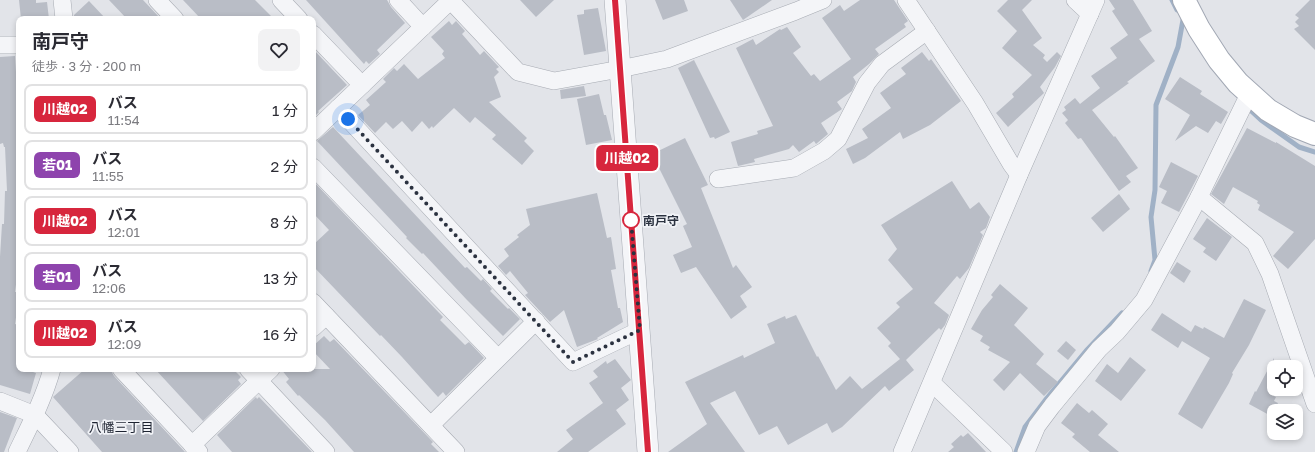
<!DOCTYPE html>
<html lang="ja">
<meta charset="utf-8">
<style>
body{margin:0;font-family:"Golos Text","Noto Sans JP",sans-serif;background:#f2f2f3;color:#2b2b33;height:100vh;display:flex;flex-direction:column;font-size:15px;white-space:nowrap}
*{box-sizing:border-box;margin:0}
p{font-size:13px;color:#7c7c81}
.icon{flex:none;width:22px;height:22px;fill:none;stroke:currentColor;stroke-width:2;stroke-linecap:round;stroke-linejoin:round}
.map{position:relative;flex:1;overflow:hidden}
.details{position:absolute;left:16px;top:16px;width:300px;height:356px;display:flex;flex-direction:column;background:#fff;border-radius:8px;box-shadow:0 2px 6px #0003}
.details>*{flex:none}
.badge{padding:0 8px;border-radius:6px;font-size:14px;line-height:26px}
.tools{position:absolute;left:1267px;top:360px;display:grid;gap:8px}
.tools a{display:grid;place-items:center;width:36px;height:36px;border-radius:8px;background:#fff;box-shadow:0 2px 6px #0003;font-size:20px}
.you{position:absolute;width:20px;height:20px;margin:-10px;border:3px solid #fff;border-radius:50%;background:#1a73e8;box-shadow:0 0 0 6px #1a73e833}
.map>.badge{position:absolute;translate:-50% -50%;box-shadow:0 0 0 2px #fff}
.round{display:grid;place-items:center;flex:none;width:42px;height:42px;border-radius:8px;background:#f2f2f3}
.overview{display:flex;align-items:center;justify-content:space-between;height:68px;padding:0 16px}
h1{font-size:19px;font-weight:700;line-height:30px}
ul{padding:0;list-style:none}
li{display:flex;align-items:center;gap:12px;height:50px;margin:0 8px 6px;padding:0 8px;border:2px solid #e1e1e2;border-radius:8px}
li div{flex:1}
li b{display:block;font-size:15px}
li em{font-style:normal}
li .badge{min-width:44px;font-weight:700;text-align:center}
.map>svg:first-child{display:block}
.lines{fill:none;stroke-linecap:round;stroke-linejoin:round}
.stream{stroke:#a0b1c6;stroke-width:5}
.building{fill:#b9bdc6}
.minor-casing{stroke:#a7abb3;stroke-width:18}
.tertiary-casing{stroke:#a7abb3;stroke-width:22}
.primary-casing{stroke:#a2a8b4;stroke-width:24}
.minor{stroke:#f4f5f8;stroke-width:17}
.tertiary{stroke:#f4f5f8;stroke-width:21}
.primary{stroke:#fff;stroke-width:22}
.line-casing{stroke:#fff;stroke-width:9}
.line{stroke:#d7263d;stroke-width:6}
.walk{stroke:#2b3240;stroke-width:4;stroke-dasharray:0 7.2}
.stop-dot{fill:#fff;stroke:#d7263d;stroke-width:2}
.labels{text-anchor:middle;dominant-baseline:central;stroke-width:3.5;stroke-linejoin:round;paint-order:stroke}
.stop-label{font-size:12px;font-weight:bold;fill:#2b3240;stroke:#f1f3f7;text-anchor:start}
.neighbourhood-label{font-size:13px;fill:#1d2331;stroke:#f1f3f7}
</style>
<div class="map">
<svg width="1315" height="452" viewBox="0 0 1315 452">
<rect width="100%" height="100%" fill="#e2e4e9"/>
<g class="lines">
<!-- stream -->
<g class="stream">
<polyline points="1172,0 1177,10"/>
<polyline points="1247,107 1261,120 1299,147 1315,152"/>
<polyline points="1151,271 1155,260 1151,217 1155,190 1156,105 1178,47 1183,20"/>
<polyline points="1016,452 1025,427 1047,398 1086,351 1122,313"/>
</g>
</g>
<!-- building -->
<g class="building">
<polygon points="19,0 36,0 36,3 47,2 49,19 21,19"/>
<polygon points="109,0 143,0 161,19 127,19"/>
<polygon points="183,0 255,0 274,19 201,19"/>
<polygon points="306,0 387,0 391,7 405,23 377,50 380,54 369,64 366,61 364,64"/>
<polygon points="520,0 554,0 536,17"/>
<polygon points="655,0 684,0 688,11 663,20"/>
<polygon points="730,0 772,0 743,20"/>
<polygon points="860,0 894,0 908,21 904,24 906,27 875,49 879,54 869,64 853,77 856,82 852,91 837,102 842,109 821,123 828,134 816,144 814,141 799,152 793,145 789,149 754,159 755,162 738,166 731,142 758,134 757,131 773,126 736,48 753,39 756,45 780,29 781,30 787,27 801,47 793,53 811,76 814,74 820,81 851,59 822,18 840,5 844,11"/>
<polygon points="1008,0 1032,0 1022,10 1042,38 1033,45 1045,55 1043,58 1047,62 1057,52 1061,56 1055,67 1040,87 1044,93 1008,127 996,113 1014,97 1012,94 1032,75 1002,48 1017,31 997,11"/>
<polygon points="1109,0 1133,0 1152,31 1139,39 1155,61 1127,82 1129,83 1092,110 1114,137 1115,136 1138,168 1126,176 1131,182 1119,191 1081,138 1078,139 1065,123 1068,120 1062,113 1066,110 1064,107 1075,98 1080,104 1100,88 1091,76 1117,58 1110,48 1128,35 1112,11 1115,9"/>
<polygon points="1310,0 1315,0 1315,50 1294,29 1299,26 1295,22 1299,18 1295,15"/>
<polygon points="89,1 106,19 74,19 74,15"/>
<polygon points="598,8 606,51 584,55 577,15 584,14 584,10"/>
<polygon points="449,21 452,25 456,21 465,31 462,34 480,55 484,51 499,67 496,69 499,72 494,77 501,97 489,102 527,138 524,141 534,151 522,165 492,139 496,135 475,117 470,123 454,108 433,128 432,126 429,129 422,121 412,132 402,121 393,129 386,122 375,133 358,115 370,105 366,100 386,82 383,79 394,68 397,71 404,64 418,79 445,58 442,54 444,51 431,37"/>
<polygon points="313,49 347,85 318,111 319,112 313,118"/>
<polygon points="922,52 929,61 931,59 961,101 930,125 903,139 900,132 865,158 853,164 846,149 868,138 862,129 891,108 880,93 906,74 901,68"/>
<polygon points="15,56 17,88 19,88 19,262 15,292 19,292 19,298 15,324 19,325 19,369 24,369 36,373 30,394 0,385 0,257 2,224 4,224 5,191 7,191 5,147 4,147 3,143 0,144 0,57"/>
<polygon points="694,60 730,132 715,139 714,137 710,138 678,68"/>
<polygon points="1180,77 1202,91 1200,94 1228,112 1221,124 1216,121 1208,133 1196,126 1175,141 1190,115 1165,99"/>
<polygon points="584,86 586,96 561,99 560,90"/>
<polygon points="599,94 604,115 606,115 612,140 586,145 577,99"/>
<polygon points="333,127 465,268 467,267 481,281 483,279 492,289 490,291 508,309 509,308 520,319 503,336 467,300 423,253 422,254 406,238 407,237 317,141"/>
<polygon points="1247,128 1276,143 1276,142 1315,166 1315,239 1288,269 1273,256 1294,232 1258,210 1260,205 1257,203 1258,201 1233,187 1224,204 1211,194"/>
<polygon points="685,138 708,185 701,188 733,268 736,265 752,287 740,296 747,307 731,319 696,267 681,273 673,255 692,247 683,226 687,224 652,154"/>
<polygon points="1171,162 1198,176 1179,212 1161,203 1167,191 1159,187"/>
<polygon points="313,181 443,317 440,320 465,345 469,342 484,358 446,396 443,392 438,397 402,357 381,335 380,336 313,266 313,245 329,230 313,213"/>
<polygon points="952,181 970,209 979,202 990,217 986,228 980,232 983,235 969,268 960,279 957,276 934,303 949,315 945,325 941,330 939,328 906,360 914,370 889,391 885,386 842,427 832,433 827,423 788,445 777,426 759,435 735,391 710,403 745,452 668,452 707,424 685,382 743,355 744,358 775,343 767,324 785,316 786,319 796,315 817,357 818,356 836,390 850,376 862,389 900,359 888,346 891,343 877,328 900,307 896,303 913,289 888,260 897,249 881,225"/>
<polygon points="597,193 607,238 611,237 616,269 611,270 618,308 620,308 623,322 597,338 598,339 577,347 564,310 550,322 525,295 528,293 510,271 506,275 498,266 509,256 504,249 519,237 517,235 530,225 526,209"/>
<polygon points="1119,194 1130,209 1103,232 1091,218"/>
<polygon points="1207,218 1232,237 1216,261 1203,252 1206,248 1193,239"/>
<polygon points="1177,262 1191,271 1184,283 1170,273"/>
<polygon points="1000,284 1028,308 1014,325 1044,354 1036,364 1058,382 1044,396 1020,373 1004,391 993,380 1010,362 988,350 990,347 980,341 983,336 971,329 982,310 993,297 991,295"/>
<polygon points="1244,299 1266,310 1249,345 1232,373 1233,374 1229,383 1202,429 1178,414 1210,358 1182,341 1178,348 1151,330 1162,313 1191,332 1195,325 1203,329 1204,327 1224,338"/>
<polygon points="324,336 330,342 334,339 433,442 431,444 439,452 354,452 325,420 299,395 298,396 286,382 289,379 281,369 330,369 313,351 313,346"/>
<polygon points="1066,341 1076,350 1068,360 1057,351"/>
<polygon points="1130,357 1146,370 1121,401 1095,381 1107,364 1118,373"/>
<polygon points="1274,358 1274,396 1276,397 1274,401 1278,403 1271,416 1249,404 1255,391 1256,392"/>
<polygon points="615,359 631,380 621,388 629,400 616,410 626,424 588,452 557,452 573,439 566,430 603,403 589,383 598,377 593,371 606,361 607,364"/>
<polygon points="85,369 110,369 114,376 185,452 102,452 53,397"/>
<polygon points="155,369 233,369 241,377 238,380 241,384 203,421"/>
<polygon points="256,397 257,399 259,397 312,452 232,452 217,435"/>
<polygon points="1077,403 1089,413 1092,410 1108,424 1098,435 1119,452 1090,452 1072,437 1075,434 1061,423"/>
<polygon points="0,412 17,418 4,452 0,452"/>
<polygon points="968,433 986,452 948,452 954,447 951,444 961,435 963,437"/>
</g>
<g class="lines">
<defs>
<g id="minor">
<polyline points="62,0 64,19"/>
<polyline points="157,0 175,19"/>
<polyline points="281,0 299,19"/>
<polyline points="398,0 423,27"/>
<polyline points="906,0 975,103 1011,164 1019,175"/>
<polyline points="1075,0 1090,14"/>
<polyline points="451,1 518,72 554,81 620,69 667,59 796,11 823,0"/>
<polyline points="313,34 362,85"/>
<polyline points="0,45 19,45"/>
<polyline points="338,108 573,362 640,330"/>
<polyline points="313,132 451,0"/>
<polyline points="313,167 498,358"/>
<polyline points="718,179 794,168 824,151 838,139 867,83 882,64 927,31"/>
<polyline points="1199,197 1255,243 1270,274 1315,404"/>
<polyline points="313,302 456,452"/>
<polyline points="313,328 326,316"/>
<polyline points="121,369 199,452"/>
<polyline points="248,369 326,452"/>
<polyline points="932,383 1004,452"/>
<polyline points="0,401 35,415 70,452"/>
<polyline points="431,425 536,321"/>
<polyline points="192,445 271,369"/>
<path d="M17 452C30 425 44 398 52 369"/>
<polyline points="902,452 1019,175 1096,0"/>
<polyline points="1026,452 1037,426 1052,406 1099,349 1117,332 1144,300 1199,197 1250,92"/>
</g>
<polyline id="tertiary" points="615,0 648,452"/>
<polyline id="primary" points="1184,0 1199,29 1219,60 1238,83 1268,110 1295,126 1315,134"/>
</defs>
<!-- minor casing -->
<use href="#minor" class="minor-casing"/>
<!-- tertiary casing -->
<use href="#tertiary" class="tertiary-casing"/>
<!-- primary casing -->
<use href="#primary" class="primary-casing"/>
<!-- minor -->
<use href="#minor" class="minor"/>
<!-- tertiary -->
<use href="#tertiary" class="tertiary"/>
<!-- primary -->
<use href="#primary" class="primary"/>
</g>
<g class="lines">
<defs>
<polyline id="line" points="615,0 648,452"/>
</defs>
<!-- line casing -->
<use href="#line" class="line-casing"/>
<!-- line -->
<use href="#line" class="line"/>
<!-- walk -->
<polyline class="walk" points="348,119 573,362 640,330 631,220"/>
</g>
<!-- markers -->
<circle class="stop-dot" cx="631" cy="220" r="8"/>
<g class="labels">
<!-- stop labels -->
<g class="stop-label">
<text x="643" y="220">南戸守</text>
</g>
<!-- neighbourhood labels -->
<g class="neighbourhood-label">
<text x="121" y="427">八幡三丁目</text>
</g>
</g>
</svg>
<div class="tools">
<a><svg class="icon" aria-label="locate" viewBox="0 0 24 24"><circle cx="12" cy="12" r="6"/><path d="M12 2v4M12 18v4M2 12h4M18 12h4"/></svg></a>
<a><svg class="icon" aria-label="layers" viewBox="0 0 24 24"><path d="M12 4l9 5-9 5-9-5zM3 14l9 5 9-5"/></svg></a>
</div>
<div class="you" style="left:348px;top:119px"></div>
<b class="badge" style="left:627px;top:158px;background:#d7263d;color:#fff">川越02</b>
<section class="details">
<div class="overview"><div><h1>南戸守</h1><p>徒歩 · 3 分 · 200 m</p></div><a class="round"><svg class="icon" aria-label="heart" viewBox="0 0 24 24"><path d="M12 20l-8-8c-3-5 5-10 8-4 3-6 11-1 8 4z"/></svg></a></div>
<ul>
<li><span class="badge" style="background:#d7263d;color:#fff">川越02</span><div><b>バス</b><p>11:54</p></div><em>1 分</em></li>
<li><span class="badge" style="background:#8e44ad;color:#fff">若01</span><div><b>バス</b><p>11:55</p></div><em>2 分</em></li>
<li><span class="badge" style="background:#d7263d;color:#fff">川越02</span><div><b>バス</b><p>12:01</p></div><em>8 分</em></li>
<li><span class="badge" style="background:#8e44ad;color:#fff">若01</span><div><b>バス</b><p>12:06</p></div><em>13 分</em></li>
<li><span class="badge" style="background:#d7263d;color:#fff">川越02</span><div><b>バス</b><p>12:09</p></div><em>16 分</em></li>
</ul>
</section>
</div>
